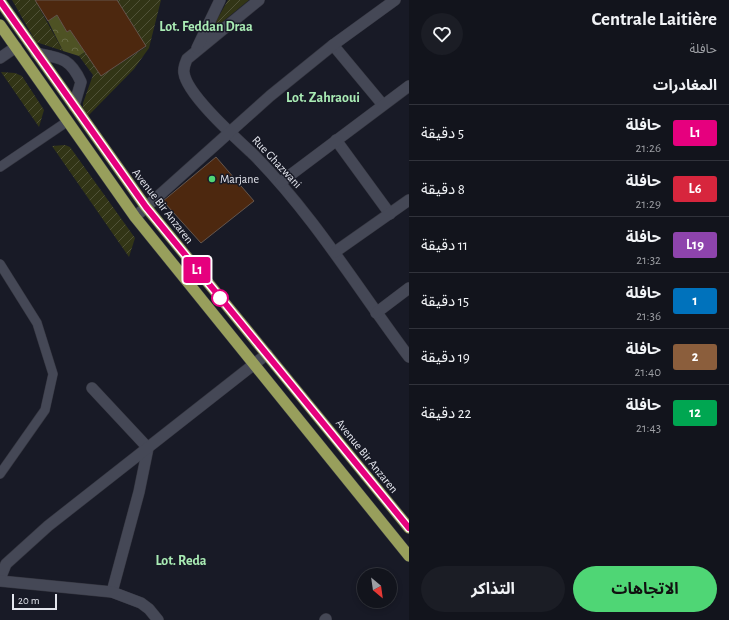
<!DOCTYPE html>
<html lang="ar">
<meta charset="utf-8">
<style>
body{margin:0;font-family:"Alegreya Sans","Noto Sans Arabic",sans-serif;background:#1b1d25;color:#f1f3f6;direction:rtl;height:100vh;display:flex;flex-direction:column;font-size:15px;white-space:nowrap}
*{box-sizing:border-box;margin:0}
p{font-size:13px;color:#9c9ea3}
.icon{flex:none;width:22px;height:22px;fill:none;stroke:currentColor;stroke-width:2;stroke-linecap:round;stroke-linejoin:round}
.map{position:relative;flex:1;overflow:hidden;direction:ltr}
.panel{display:flex;flex-direction:column;background:#12141c;width:320px}
.panel>*{flex:none}
.badge{padding:0 8px;border-radius:3px;font-size:14px;line-height:26px}
.needle{width:26px;rotate:151deg}
.fabs{position:absolute;left:357px;top:568px;display:grid;gap:8px}
.fabs a{display:grid;place-items:center;width:40px;height:40px;border-radius:50%;background:#12141c;box-shadow:0 2px 6px #0003,0 0 0 1px #31333b;font-size:20px}
.scale{position:absolute;left:12px;bottom:10px;width:45px;box-sizing:border-box;padding-left:4px;border:2px solid #e4e6ee;border-top:0;font-size:11px;line-height:14px;white-space:nowrap;color:#e4e6ee;-webkit-text-stroke:3px #181a26;paint-order:stroke}
.map>.badge{position:absolute;translate:-50% -50%;box-shadow:0 0 0 2px #fff}
h2{padding:0 12px;font-size:15px;line-height:36px}
.round{display:grid;place-items:center;flex:none;width:42px;height:42px;border-radius:21px;background:#1b1d25}
.summary{display:flex;align-items:center;justify-content:space-between;height:68px;padding:0 12px}
h1{font-size:19px;font-weight:700;line-height:30px}
.primary-button{display:flex;gap:8px;margin-top:auto;padding:8px 12px}
.primary-button a{flex:1;height:46px;border-radius:24px;background:#4fd675;color:#111;font-size:16px;font-weight:700;line-height:46px;text-align:center}
.primary-button a+a{background:#1b1d25;color:#f1f3f6}
ul{padding:0;list-style:none}
li{display:flex;align-items:center;gap:12px;height:56px;padding:0 12px;border-top:1px solid #31333b}
li div{flex:1}
li b{display:block;font-size:15px}
li em{font-style:normal}
li .badge{min-width:44px;font-weight:700;text-align:center}
main{display:flex;flex:1;min-height:0}
.map>svg:first-child{display:block}
.forest{fill:url(#forest-crowns)}
.garden{fill:url(#garden-furrows)}
.building{fill:#4d280f;stroke:#64554c}
.lines{fill:none;stroke-linecap:round;stroke-linejoin:round}
.service-casing{stroke:#353640;stroke-width:10}
.minor-casing{stroke:#353640;stroke-width:12}
.trunk-casing{stroke:#353640;stroke-width:12}
.service{stroke:#454856;stroke-width:9}
.minor{stroke:#454856;stroke-width:11}
.trunk{stroke:#989f5c;stroke-width:11}
.line-casing{stroke:#fff;stroke-width:9}
.line{stroke:#e6007e;stroke-width:6}
.poi-dot{fill:#4fd675;stroke:#181a26;stroke-width:1.5}
.stop-dot{fill:#fff;stroke:#e6007e;stroke-width:2}
.labels{text-anchor:middle;dominant-baseline:central;stroke-width:3;stroke-linejoin:round;paint-order:stroke}
.street-label{font-size:12px;fill:#e4e6ee;stroke:#181a26}
.poi-label{font-size:12px;fill:#e4e6ee;stroke:#181a26;text-anchor:start}
.quarter-label{font-size:14px;font-weight:bold;fill:#a9ebb4;stroke:#181a26}
</style>
<main>
<section class="panel">
<div class="summary"><div><h1>Centrale Laitière</h1><p>حافلة</p></div><a class="round"><svg class="icon" aria-label="heart" viewBox="0 0 24 24"><path d="M12 20l-8-8c-3-5 5-10 8-4 3-6 11-1 8 4z"/></svg></a></div>
<h2>المغادرات</h2>
<ul>
<li><span class="badge" style="background:#e6007e;color:#fff">L1</span><div><b>حافلة</b><p>21:26</p></div><em>5 دقيقة</em></li>
<li><span class="badge" style="background:#d7263d;color:#fff">L6</span><div><b>حافلة</b><p>21:29</p></div><em>8 دقيقة</em></li>
<li><span class="badge" style="background:#8e44ad;color:#fff">L19</span><div><b>حافلة</b><p>21:32</p></div><em>11 دقيقة</em></li>
<li><span class="badge" style="background:#0072bc;color:#fff">1</span><div><b>حافلة</b><p>21:36</p></div><em>15 دقيقة</em></li>
<li><span class="badge" style="background:#8b5e3c;color:#fff">2</span><div><b>حافلة</b><p>21:40</p></div><em>19 دقيقة</em></li>
<li><span class="badge" style="background:#00a651;color:#fff">12</span><div><b>حافلة</b><p>21:43</p></div><em>22 دقيقة</em></li>
</ul>
<div class="primary-button"><a>الاتجاهات</a><a>التذاكر</a></div>
</section>
<div class="map">
<svg width="409" height="620" viewBox="0 0 409 620">
<defs>
<pattern id="forest-crowns" width="20" height="18" patternUnits="userSpaceOnUse"><rect width="20" height="18" fill="#4e5224"/><path d="M2 6a3 3 0 1 1 6 0M12 15a3 3 0 1 1 6 0" fill="none" stroke="#676b44"/></pattern>
<pattern id="garden-furrows" width="10" height="10" patternUnits="userSpaceOnUse"><rect width="10" height="10" fill="#323516"/><path d="M-1 1l2-2M0 10L10 0M9 11l2-2" fill="none" stroke="#505238"/></pattern>
</defs>
<rect width="100%" height="100%" fill="#181a26"/>
<!-- forest -->
<polygon class="forest" points="57,15 67,32 70,30 85,52 79,56 63,51 48,21"/>
<!-- garden -->
<g class="garden">
<polygon points="12,0 35,0 63,51 36,42"/>
<polygon points="117,0 161,0 149,48 134,69 87,117 83,108 83,103 93,75 79,56 85,52 101,76 146,47"/>
<polygon points="228,0 249,0 210,32"/>
<polygon points="1,72 15,73 22,76 44,110 39,127"/>
<polygon points="65,145 70,147 135,238 129,257 52,146"/>
</g>
<!-- building -->
<g class="building">
<polygon points="35,0 117,0 146,46 101,76 70,30 67,32 57,15 48,21"/>
<polygon points="216,157 254,201 201,243 163,201"/>
</g>
<g class="lines">
<defs>
<g id="service">
<polyline points="0,167 68,121"/>
<polyline points="0,264 37,323 53,374 45,410 0,474"/>
</g>
<g id="minor">
<path d="M259 0 187 59C185 64 183 68 184 73 187 95 237 139 254 155 314 216 358 289 409 357"/>
<polyline points="333,45 383,105"/>
<polyline points="197,48 220,0"/>
<path d="M36 53C61 58 70 58 81 82L74 106"/>
<polyline points="0,58 16,47"/>
<polyline points="336,140 390,214"/>
<polyline points="281,182 409,86"/>
<polyline points="135,217 270,96 333,45 395,0"/>
<polyline points="335,252 409,200"/>
<polyline points="376,313 409,288"/>
<polyline points="92,388 148,448 139,492 112,592"/>
<polyline points="0,579 6,564 48,526 267,354"/>
<polyline points="0,581 112,592 141,603 149,609 158,620"/>
<polyline points="325,620 326,619"/>
</g>
<g id="trunk">
<polyline points="0,1 146,207 409,528"/>
<polyline points="0,25 135,217 409,556"/>
</g>
</defs>
<!-- service casing -->
<use href="#service" class="service-casing"/>
<!-- minor casing -->
<use href="#minor" class="minor-casing"/>
<!-- trunk casing -->
<use href="#trunk" class="trunk-casing"/>
<!-- service -->
<use href="#service" class="service"/>
<!-- minor -->
<use href="#minor" class="minor"/>
<!-- trunk -->
<use href="#trunk" class="trunk"/>
</g>
<g class="lines">
<defs>
<polyline id="line" points="0,1 146,207 409,528"/>
</defs>
<!-- line casing -->
<use href="#line" class="line-casing"/>
<!-- line -->
<use href="#line" class="line"/>
</g>
<!-- markers -->
<circle class="poi-dot" cx="212" cy="179" r="4"/>
<circle class="stop-dot" cx="220" cy="298" r="8"/>
<g class="labels">
<!-- street labels -->
<g class="street-label">
<text transform="translate(277 162) rotate(47)">Rue Ghazwani</text>
<text transform="translate(163 206) rotate(52)">Avenue Bir Anzaren</text>
<text transform="translate(367 456) rotate(51)">Avenue Bir Anzaren</text>
</g>
<!-- poi labels -->
<g class="poi-label">
<text x="220" y="179">Marjane</text>
</g>
<!-- quarter labels -->
<g class="quarter-label">
<text x="206" y="27">Lot. Feddan Draa</text>
<text x="323" y="98">Lot. Zahraoui</text>
<text x="181" y="561">Lot. Reda</text>
</g>
</g>
</svg>
<div class="fabs">
<a><svg class="needle" viewBox="-14 -14 28 28"><path d="M0-13l5 13h-10z" fill="#e53935"/><path d="M0 13l5-13h-10z" fill="#9c9ea3"/></svg></a>
</div>
<div class="scale">20 m</div>
<b class="badge" style="left:197px;top:270px;background:#e6007e;color:#fff">L1</b>
</div>
</main>
